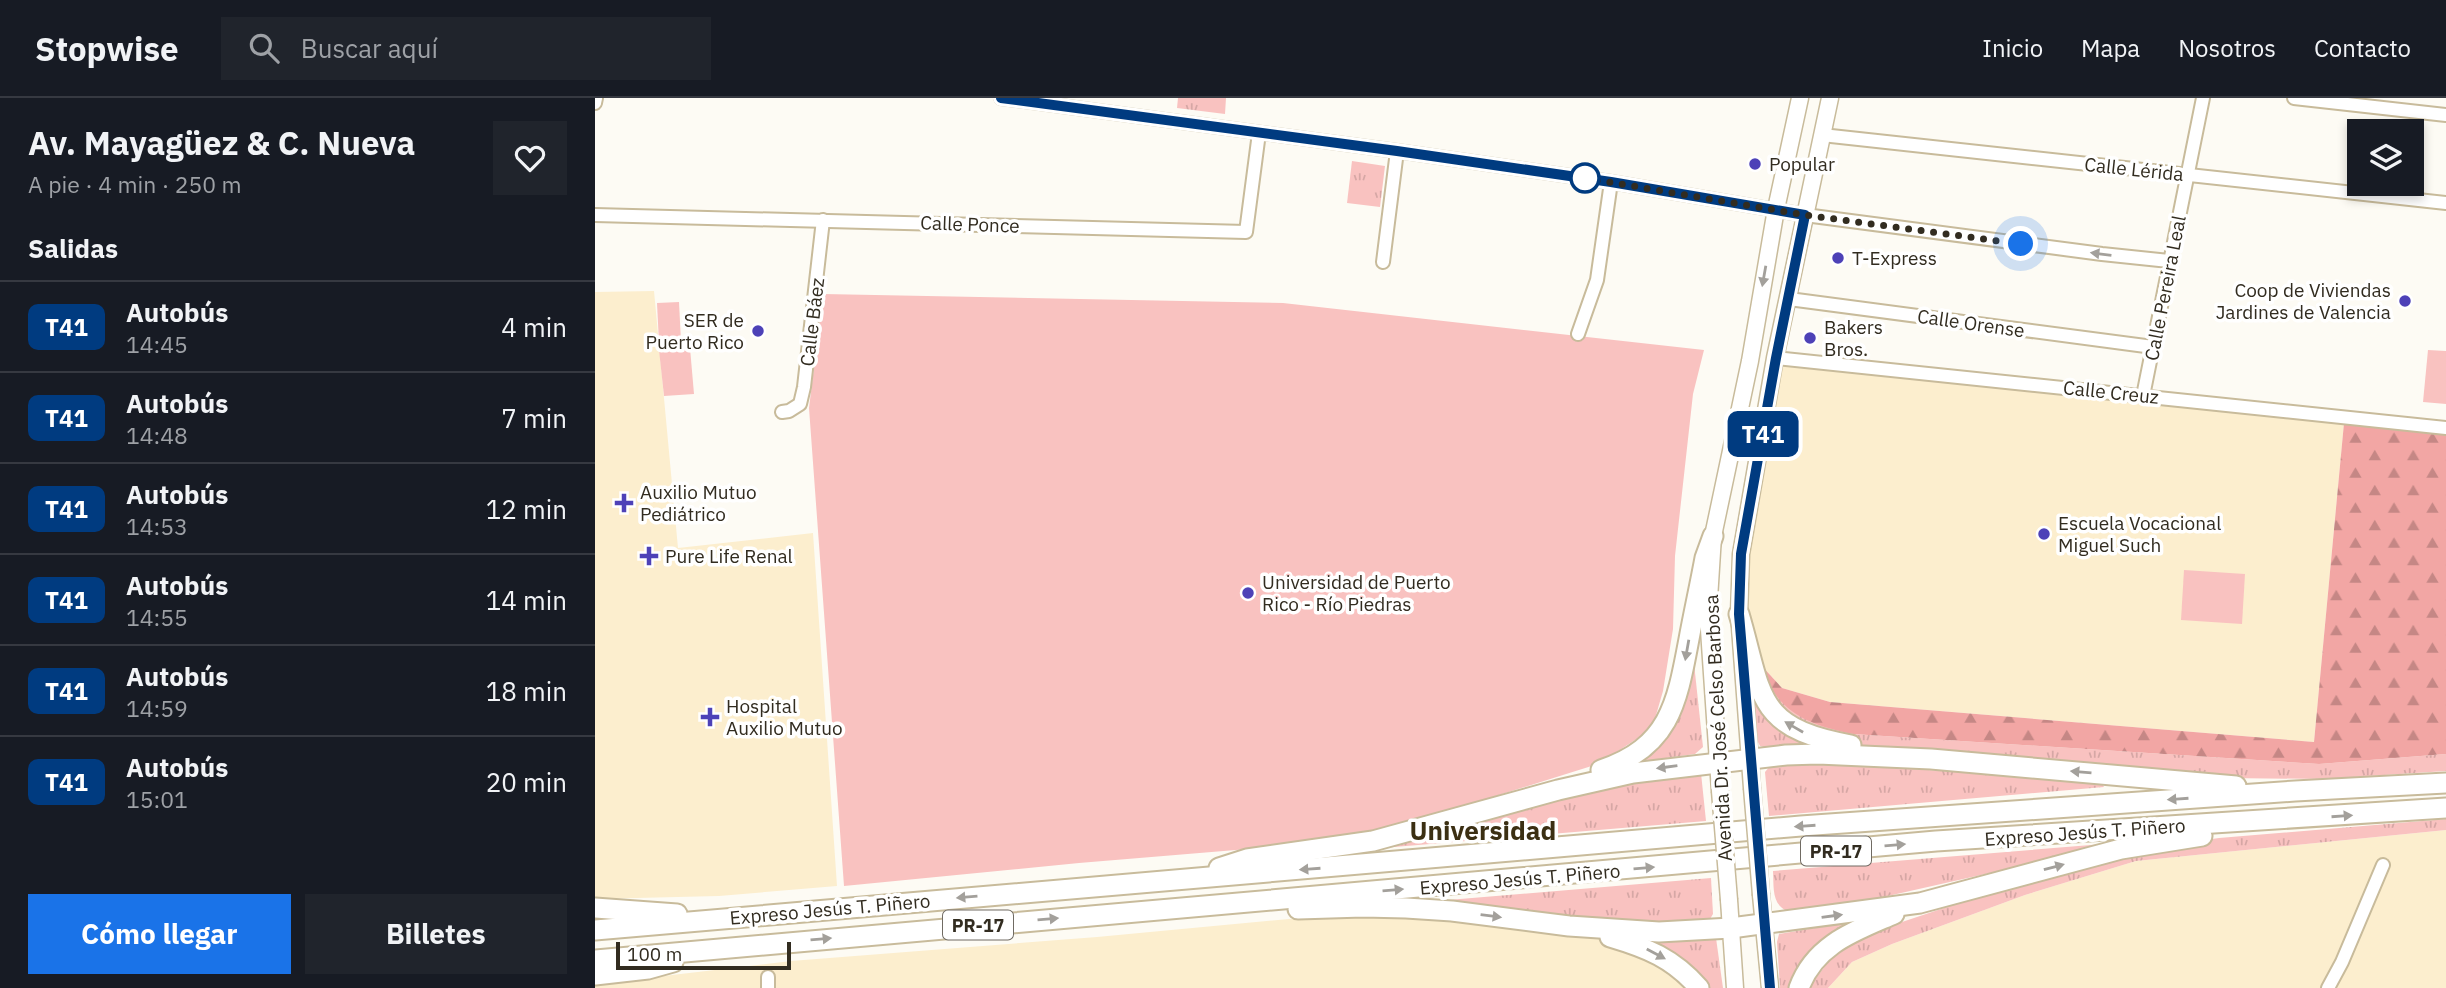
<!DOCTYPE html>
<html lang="es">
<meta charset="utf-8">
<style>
body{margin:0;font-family:"IBM Plex Sans",sans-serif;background:#20242c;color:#f1f3f6;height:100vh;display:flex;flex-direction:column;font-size:26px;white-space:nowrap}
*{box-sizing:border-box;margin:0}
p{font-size:23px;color:#9ea1a6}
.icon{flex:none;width:38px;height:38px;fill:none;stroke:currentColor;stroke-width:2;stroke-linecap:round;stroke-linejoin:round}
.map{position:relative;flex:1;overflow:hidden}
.side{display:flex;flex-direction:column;background:#171b24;width:595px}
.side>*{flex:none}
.badge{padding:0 14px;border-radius:10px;font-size:24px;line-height:46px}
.buttons{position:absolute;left:1752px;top:21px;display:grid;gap:14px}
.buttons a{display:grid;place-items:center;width:77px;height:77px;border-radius:0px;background:#171b24;box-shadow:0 4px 10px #0003;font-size:35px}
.scale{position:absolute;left:21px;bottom:18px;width:175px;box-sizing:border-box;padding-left:7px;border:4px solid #322c20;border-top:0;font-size:19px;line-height:24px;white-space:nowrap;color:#322c20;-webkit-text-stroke:5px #fff;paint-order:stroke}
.you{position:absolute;width:35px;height:35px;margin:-18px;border:5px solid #fff;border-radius:50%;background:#1a73e8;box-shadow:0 0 0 10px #1a73e833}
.map>.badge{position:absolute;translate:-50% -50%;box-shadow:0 0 0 4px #fff}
h2{padding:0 28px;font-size:26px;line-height:63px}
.round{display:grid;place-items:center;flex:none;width:74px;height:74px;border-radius:0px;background:#20242c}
.summary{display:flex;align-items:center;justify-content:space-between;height:119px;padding:0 28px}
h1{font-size:33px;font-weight:800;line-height:52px}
.primary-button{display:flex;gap:14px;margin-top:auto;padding:14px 28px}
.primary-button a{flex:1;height:80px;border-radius:0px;background:#1a73e8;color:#fff;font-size:28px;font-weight:800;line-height:80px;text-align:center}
.primary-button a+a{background:#20242c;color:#f1f3f6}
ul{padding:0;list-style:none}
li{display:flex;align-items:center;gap:21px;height:91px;padding:0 28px;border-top:2px solid #363941}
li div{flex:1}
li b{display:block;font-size:26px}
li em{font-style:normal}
li .badge{min-width:77px;font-weight:700;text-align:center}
header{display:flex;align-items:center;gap:42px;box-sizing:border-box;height:98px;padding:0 35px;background:#171b24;border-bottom:2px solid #363941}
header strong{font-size:33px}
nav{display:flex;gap:38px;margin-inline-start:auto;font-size:24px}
.search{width:490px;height:63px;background:#20242c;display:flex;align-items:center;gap:18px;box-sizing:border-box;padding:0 24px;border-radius:0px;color:#9ea1a6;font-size:26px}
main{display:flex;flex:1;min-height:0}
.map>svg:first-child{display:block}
.built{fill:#fceece}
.grass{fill:url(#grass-tufts)}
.forest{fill:url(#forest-firs)}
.pitch{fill:#f9c2c0}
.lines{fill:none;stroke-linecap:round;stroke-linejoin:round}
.minor-casing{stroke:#c8bb9b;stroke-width:16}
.major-casing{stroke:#c8bb9b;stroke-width:19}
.highway-casing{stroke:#c8bb9b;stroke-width:23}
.minor{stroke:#fff;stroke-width:12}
.major{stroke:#fff;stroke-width:16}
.highway{stroke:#fff;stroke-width:19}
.major-bridge-casing{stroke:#c8bb9b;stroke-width:19;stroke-linecap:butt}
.major-bridge{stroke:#fff;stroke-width:16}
.oneway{fill:#a3a09b}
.line-casing{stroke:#fff;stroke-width:16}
.line{stroke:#003b80;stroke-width:10}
.walk{stroke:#322c20;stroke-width:7;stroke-dasharray:0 12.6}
.poi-dot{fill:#4d41b7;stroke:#fff;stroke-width:2.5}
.stop-dot{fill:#fff;stroke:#003b80;stroke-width:3.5}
.labels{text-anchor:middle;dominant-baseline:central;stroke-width:7;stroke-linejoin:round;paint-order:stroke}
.shield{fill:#fff;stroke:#706b63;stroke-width:2}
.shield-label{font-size:18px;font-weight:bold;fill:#322c20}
.poi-label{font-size:19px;fill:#322c20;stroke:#fff;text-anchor:start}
.street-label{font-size:19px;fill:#322c20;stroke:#fff}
.district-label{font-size:26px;font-weight:bold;fill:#3b2f13;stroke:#fff}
</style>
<header>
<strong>Stopwise</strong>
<div class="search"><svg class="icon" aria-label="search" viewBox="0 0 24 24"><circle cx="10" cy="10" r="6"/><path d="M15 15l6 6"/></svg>Buscar aquí</div>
<nav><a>Inicio</a><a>Mapa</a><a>Nosotros</a><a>Contacto</a></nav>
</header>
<main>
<section class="side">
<div class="summary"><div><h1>Av. Mayagüez &amp; C. Nueva</h1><p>A pie · 4 min · 250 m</p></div><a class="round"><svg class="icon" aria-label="heart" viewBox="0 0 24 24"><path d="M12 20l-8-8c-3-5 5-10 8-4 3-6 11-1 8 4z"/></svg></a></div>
<h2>Salidas</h2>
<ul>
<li><span class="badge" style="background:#003b80;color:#fff">T41</span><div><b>Autobús</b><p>14:45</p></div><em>4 min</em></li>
<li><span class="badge" style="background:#003b80;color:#fff">T41</span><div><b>Autobús</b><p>14:48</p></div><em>7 min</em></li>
<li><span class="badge" style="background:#003b80;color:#fff">T41</span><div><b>Autobús</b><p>14:53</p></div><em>12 min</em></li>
<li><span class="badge" style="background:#003b80;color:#fff">T41</span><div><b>Autobús</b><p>14:55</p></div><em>14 min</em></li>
<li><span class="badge" style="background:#003b80;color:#fff">T41</span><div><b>Autobús</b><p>14:59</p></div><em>18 min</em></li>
<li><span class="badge" style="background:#003b80;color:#fff">T41</span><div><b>Autobús</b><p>15:01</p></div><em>20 min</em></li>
</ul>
<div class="primary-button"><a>Cómo llegar</a><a>Billetes</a></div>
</section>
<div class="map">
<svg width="1851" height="890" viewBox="0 0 1851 890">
<defs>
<pattern id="grass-tufts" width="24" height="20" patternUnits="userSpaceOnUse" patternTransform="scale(1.75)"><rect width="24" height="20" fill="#f9c2c0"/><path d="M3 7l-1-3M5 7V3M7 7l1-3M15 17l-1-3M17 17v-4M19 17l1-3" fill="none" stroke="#d6a7a5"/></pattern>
<pattern id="forest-firs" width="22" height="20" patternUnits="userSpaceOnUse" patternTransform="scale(1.75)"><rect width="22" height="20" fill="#f2a6a4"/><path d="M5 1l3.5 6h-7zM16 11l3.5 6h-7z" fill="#c58785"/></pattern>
</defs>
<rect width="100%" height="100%" fill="#fdfbf4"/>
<!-- built -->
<g class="built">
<polygon points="59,193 83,450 218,435 242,788 124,798 0,801 0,194"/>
<polygon points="1185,268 1749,325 1719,644 1235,604 1187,590 1165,566 1152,518 1153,467"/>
<polygon points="1851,732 1851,890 1233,890 1257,864 1297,846 1430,797 1541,763"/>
<polygon points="758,815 866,821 1005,841 1042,853 1076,871 1094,890 0,890 0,886 196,863 502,839"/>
</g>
<!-- grass -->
<g class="grass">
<polygon points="583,0 631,0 630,16 582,10"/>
<polygon points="757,63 790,68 785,109 752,105"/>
<polygon points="1098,556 1108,649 1100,656 1042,664"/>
<polygon points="1172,585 1258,636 1724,666 1851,656 1851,673 1728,681 1630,680 1268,647 1239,643 1178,610"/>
<polygon points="1159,599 1162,599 1216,645 1214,648 1172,650 1165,648 1163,644"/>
<polygon points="1176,667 1260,667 1506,684 1509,689 1174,718 1170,674"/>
<polygon points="1106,675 1111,723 787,750 1027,685"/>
<polygon points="1851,721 1851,732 1541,763 1430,797 1297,846 1257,864 1233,890 1213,890 1238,858 1283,832 1427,784 1540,752 1624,740"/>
<path d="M1508 746 1506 750 1253 807 1196 814C1176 809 1179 790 1178 773Z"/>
<polygon points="1116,780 1118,816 1115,821 1111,822 1064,824 861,810 841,803"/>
<polygon points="1249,825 1248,828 1197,890 1185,890 1182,844 1184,836"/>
<polygon points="1121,840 1128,890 1110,890 1061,845 1063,841"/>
</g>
<!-- forest -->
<path class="forest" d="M1749 325 1851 336V656L1724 666 1258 636C1210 626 1182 614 1165 566L1187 590 1235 604 1719 644Z"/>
<!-- pitch -->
<g class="pitch">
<polygon points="228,196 688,205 1109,252 1098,296 1080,458 1078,531 1068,593 1057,631 1003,666 760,742 484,765 249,788 214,310"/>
<polygon points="84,204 86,244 64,245 62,205"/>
<polygon points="95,250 99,296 69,298 64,252"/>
<polygon points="1833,252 1851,253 1851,306 1828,304"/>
<polygon points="1589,472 1650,476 1647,526 1586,522"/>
</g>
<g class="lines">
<defs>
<g id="minor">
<polyline points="406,0 802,53 1016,84 1210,117 1507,156 1574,163"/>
<polyline points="1699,0 1851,17"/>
<polyline points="0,5 1,0"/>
<polyline points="1227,37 1851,105"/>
<polyline points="0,117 651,134 664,35"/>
<polyline points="788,164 802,53"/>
<polyline points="1194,201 1558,249"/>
<polyline points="983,236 1002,182 1016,84"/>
<polyline points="1180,260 1851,330"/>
<polyline points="1548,298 1608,0"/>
<polyline points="187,314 194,313 205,306 209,289 228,122"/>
<polyline points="173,890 173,879"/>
<polyline points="1733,890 1747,864 1788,767"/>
</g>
<g id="major">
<polyline points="1157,690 1144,516 1146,456 1180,260 1235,0"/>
<polyline points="1125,693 1113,517 1118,438 1155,263 1181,111 1205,0"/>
<polyline points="1166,797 1175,890"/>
<polyline points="1134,802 1140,890"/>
</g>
<g id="highway">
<path d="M1144 516C1168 597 1159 630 1256 647"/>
<path d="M1006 672C1075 649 1082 605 1094 541 1099 514 1105 487 1110 460L1118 438"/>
<polyline points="624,770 652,761 778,743 963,692 1038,675 1191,657 1223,656 1336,661 1641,688"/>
<polyline points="0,810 82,816"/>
<polyline points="703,811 768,809 811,810 857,813 974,828 1064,834 1136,830 1325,805 1526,751 1607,738"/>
<polyline points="0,832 1206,728 1700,693 1851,685"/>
<path d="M1015 839C1052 850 1078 860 1104 890"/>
<polyline points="0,862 1341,743 1851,710"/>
<polyline points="0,877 53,871 78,864"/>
<path d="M1204 890C1220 846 1260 833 1299 816"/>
</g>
</defs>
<!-- minor casing -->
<use href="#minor" class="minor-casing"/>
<!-- major casing -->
<use href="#major" class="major-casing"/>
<!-- highway casing -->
<use href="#highway" class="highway-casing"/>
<!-- minor -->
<use href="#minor" class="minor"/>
<!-- major -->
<use href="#major" class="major"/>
<!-- highway -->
<use href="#highway" class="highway"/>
<defs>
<g id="major-bridge">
<polyline points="1157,690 1166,797"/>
<polyline points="1125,693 1134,802"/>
</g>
</defs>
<!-- major-bridge casing -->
<use href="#major-bridge" class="major-bridge-casing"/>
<!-- major-bridge -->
<use href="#major-bridge" class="major-bridge"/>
</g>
<!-- one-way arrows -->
<defs><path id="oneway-solid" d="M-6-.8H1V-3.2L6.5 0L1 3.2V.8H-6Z" transform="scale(1.75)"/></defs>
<g class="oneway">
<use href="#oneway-solid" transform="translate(1506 156) rotate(-173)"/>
<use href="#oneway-solid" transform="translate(1169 178) rotate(100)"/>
<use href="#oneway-solid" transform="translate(1092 552) rotate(100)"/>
<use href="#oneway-solid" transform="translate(1199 629) rotate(-150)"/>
<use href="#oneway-solid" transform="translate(1072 669) rotate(172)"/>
<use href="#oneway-solid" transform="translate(1486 674) rotate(-175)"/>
<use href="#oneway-solid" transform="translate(1583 701) rotate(176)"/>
<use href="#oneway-solid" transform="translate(1747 718) rotate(-4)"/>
<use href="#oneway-solid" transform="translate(1210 728) rotate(176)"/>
<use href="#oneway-solid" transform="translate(1300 747) rotate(-5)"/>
<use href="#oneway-solid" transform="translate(1459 769) rotate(-15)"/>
<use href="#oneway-solid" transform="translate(1049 770) rotate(-5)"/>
<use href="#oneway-solid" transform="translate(715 771) rotate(176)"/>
<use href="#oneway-solid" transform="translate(798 792) rotate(-5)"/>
<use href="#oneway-solid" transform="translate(372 799) rotate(175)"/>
<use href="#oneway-solid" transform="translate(896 818) rotate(7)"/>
<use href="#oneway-solid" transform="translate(1237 818) rotate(-8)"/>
<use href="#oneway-solid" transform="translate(453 821) rotate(-5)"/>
<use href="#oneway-solid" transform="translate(226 841) rotate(-5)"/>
<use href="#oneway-solid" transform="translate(1061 856) rotate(28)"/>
</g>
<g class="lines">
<defs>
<polyline id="line" points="406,0 802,53 1016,84 1210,117 1181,260 1146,456 1144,516 1175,890"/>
</defs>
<!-- line casing -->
<use href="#line" class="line-casing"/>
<!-- line -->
<use href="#line" class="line"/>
<!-- walk -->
<polyline class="walk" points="990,80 1210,117 1426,146"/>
</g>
<!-- markers -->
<g class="poi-dot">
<circle cx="1160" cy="66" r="7"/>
<circle cx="1243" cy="160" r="7"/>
<circle cx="1810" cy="203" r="7"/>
<circle cx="163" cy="233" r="7"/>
<circle cx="1215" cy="240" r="7"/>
<path d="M25.5 394.5h7v7h7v7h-7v7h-7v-7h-7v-7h7z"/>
<circle cx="1449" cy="436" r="7"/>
<path d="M50.5 447.5h7v7h7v7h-7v7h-7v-7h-7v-7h7z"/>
<circle cx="653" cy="495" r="7"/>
<path d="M111.5 608.5h7v7h7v7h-7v7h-7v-7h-7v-7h7z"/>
</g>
<circle class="stop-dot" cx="990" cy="80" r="14"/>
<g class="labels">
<!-- shield labels -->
<g class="shield">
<rect x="1206" y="738.5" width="70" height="29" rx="5"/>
<rect x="348" y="812.5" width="70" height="29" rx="5"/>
</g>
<g class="shield-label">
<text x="1241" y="753">PR-17</text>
<text x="383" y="827">PR-17</text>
</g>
<!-- poi labels -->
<g class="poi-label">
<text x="1174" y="66">Popular</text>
<text x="1257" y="160">T-Express</text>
<text x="1796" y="192" text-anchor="end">Coop de Viviendas<tspan x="1796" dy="22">Jardines de Valencia</tspan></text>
<text x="149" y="222" text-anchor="end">SER de<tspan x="149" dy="22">Puerto Rico</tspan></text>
<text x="1229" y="229">Bakers<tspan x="1229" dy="22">Bros.</tspan></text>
<text x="45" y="394">Auxilio Mutuo<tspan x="45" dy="22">Pediátrico</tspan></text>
<text x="1463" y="425">Escuela Vocacional<tspan x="1463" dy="22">Miguel Such</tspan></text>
<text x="70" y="458">Pure Life Renal</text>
<text x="667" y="484">Universidad de Puerto<tspan x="667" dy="22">Rico - Río Piedras</tspan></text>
<text x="131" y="608">Hospital<tspan x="131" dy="22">Auxilio Mutuo</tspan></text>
</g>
<!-- street labels -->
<g class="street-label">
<text transform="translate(1539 71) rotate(6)">Calle Lérida</text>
<text transform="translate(375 126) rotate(2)">Calle Ponce</text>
<text transform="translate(1570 190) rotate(-79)">Calle Pereira Leal</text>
<text transform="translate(217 224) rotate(-83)">Calle Báez</text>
<text transform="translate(1376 225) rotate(8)">Calle Orense</text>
<text transform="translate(1516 294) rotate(6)">Calle Creuz</text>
<text transform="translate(1123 630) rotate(-93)">Avenida Dr. José Celso Barbosa</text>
<text transform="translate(1490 734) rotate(-4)">Expreso Jesús T. Piñero</text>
<text transform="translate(925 781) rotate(-5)">Expreso Jesús T. Piñero</text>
<text transform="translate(235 811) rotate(-5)">Expreso Jesús T. Piñero</text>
</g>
<!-- district labels -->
<g class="district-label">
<text x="888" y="732">Universidad</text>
</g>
</g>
</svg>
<div class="buttons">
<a><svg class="icon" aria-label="layers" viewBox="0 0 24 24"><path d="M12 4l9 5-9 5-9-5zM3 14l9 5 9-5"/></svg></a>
</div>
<div class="scale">100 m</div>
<div class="you" style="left:1426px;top:146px"></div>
<b class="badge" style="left:1168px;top:336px;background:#003b80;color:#fff">T41</b>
</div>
</main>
